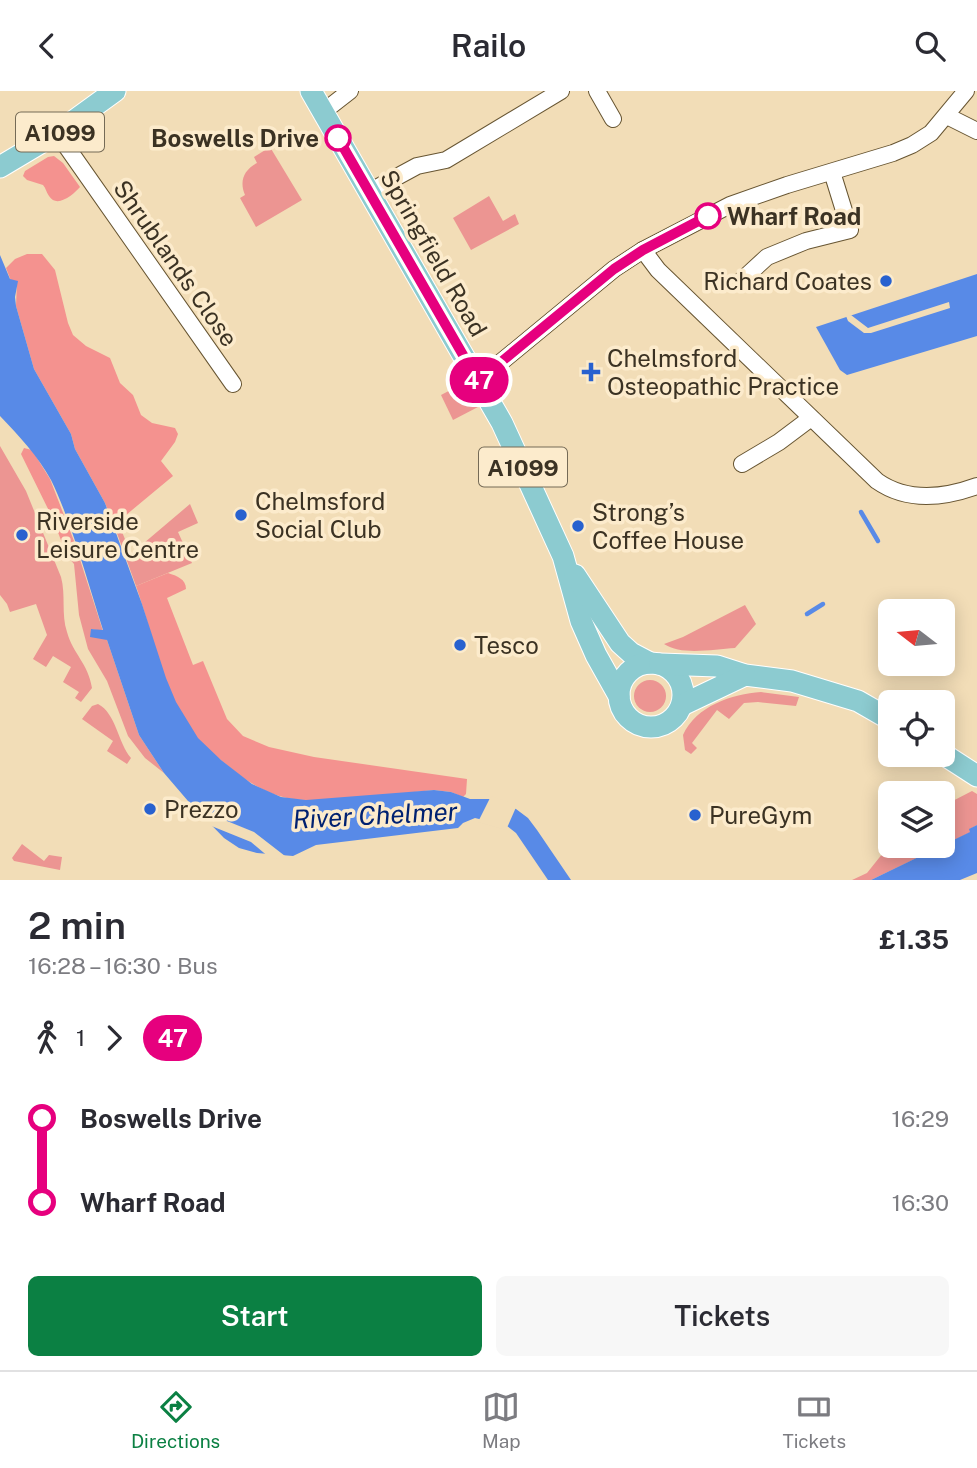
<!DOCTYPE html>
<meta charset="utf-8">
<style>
body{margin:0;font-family:"Public Sans",sans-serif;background:#f7f7f7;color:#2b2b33;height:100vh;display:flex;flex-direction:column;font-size:26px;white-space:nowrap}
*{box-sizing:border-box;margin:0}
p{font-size:23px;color:#7c7c81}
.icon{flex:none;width:38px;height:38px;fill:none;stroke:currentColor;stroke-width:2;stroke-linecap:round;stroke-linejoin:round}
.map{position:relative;height:789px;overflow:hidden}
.side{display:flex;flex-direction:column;background:#fff;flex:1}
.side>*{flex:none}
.badge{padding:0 14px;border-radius:23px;font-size:24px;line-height:46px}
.needle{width:46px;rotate:286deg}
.tools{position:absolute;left:878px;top:508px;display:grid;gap:14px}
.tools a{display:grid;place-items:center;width:77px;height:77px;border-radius:10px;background:#fff;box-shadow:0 4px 18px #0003;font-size:35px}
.map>.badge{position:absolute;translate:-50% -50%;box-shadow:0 0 0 4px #fff}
.legs{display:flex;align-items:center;gap:10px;height:77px;padding:0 28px;font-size:23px}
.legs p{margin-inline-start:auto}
.headline{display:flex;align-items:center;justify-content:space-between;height:119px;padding:0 28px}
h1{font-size:38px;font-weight:600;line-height:52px}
.primary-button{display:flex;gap:14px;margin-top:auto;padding:14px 28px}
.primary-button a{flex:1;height:80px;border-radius:10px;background:#0b8043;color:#fff;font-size:28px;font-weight:600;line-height:80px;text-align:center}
.primary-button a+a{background:#f7f7f7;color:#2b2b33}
ul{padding:0 28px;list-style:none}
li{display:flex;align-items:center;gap:24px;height:84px;font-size:26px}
li i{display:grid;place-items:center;width:10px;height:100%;margin:0 9px;background:currentColor}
li i::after{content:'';width:18px;height:18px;margin:-9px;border:5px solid;border-radius:50%;background:#fff}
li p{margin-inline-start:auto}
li:first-child i{background:linear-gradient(#0000 50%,currentColor 0)}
li:last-child i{background:linear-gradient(currentColor 50%,#0000 0)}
header{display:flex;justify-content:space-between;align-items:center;height:91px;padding:0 28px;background:#fff;font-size:32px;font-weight:600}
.tabs{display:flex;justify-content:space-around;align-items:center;height:98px;border-top:2px solid #e1e1e2;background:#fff;font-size:19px;color:#7c7c81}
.tabs a{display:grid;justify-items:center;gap:4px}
.tabs .current{color:#0b8043}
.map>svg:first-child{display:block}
.green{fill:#ec9592}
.forest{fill:#f4928f}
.water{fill:#588ae7}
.pier{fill:#f2ddb7}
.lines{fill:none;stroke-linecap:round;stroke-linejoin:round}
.stream{stroke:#588ae7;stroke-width:4.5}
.minor-casing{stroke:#675532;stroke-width:18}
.major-casing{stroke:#fff;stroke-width:23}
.minor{stroke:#fff;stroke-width:16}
.major{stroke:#8ccbd0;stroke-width:21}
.line-1-casing{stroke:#fff;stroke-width:16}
.line-1{stroke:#e6007e;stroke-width:10}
.stop-1-dot{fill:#fff;stroke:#e6007e;stroke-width:3.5}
.poi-dot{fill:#2861cf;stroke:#fcebcc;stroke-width:2.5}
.labels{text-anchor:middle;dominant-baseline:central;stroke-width:7;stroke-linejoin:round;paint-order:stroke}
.shield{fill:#fcebcc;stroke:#756a56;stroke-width:2}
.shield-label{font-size:23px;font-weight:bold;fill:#3b3223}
.stop-label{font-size:24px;font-weight:bold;fill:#3b3223;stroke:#fcebcc;text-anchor:end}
.street-label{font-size:24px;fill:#3b3223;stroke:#fcebcc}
.poi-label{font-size:24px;fill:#3b3223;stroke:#fcebcc;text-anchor:start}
.water-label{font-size:26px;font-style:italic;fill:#002171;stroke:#fcebcc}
</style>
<header><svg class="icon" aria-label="back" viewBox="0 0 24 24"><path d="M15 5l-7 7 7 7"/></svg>Railo<svg class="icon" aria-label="search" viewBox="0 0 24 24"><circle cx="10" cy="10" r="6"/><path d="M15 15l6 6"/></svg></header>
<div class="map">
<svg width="977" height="789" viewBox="0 0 977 789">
<rect width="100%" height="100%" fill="#f2ddb7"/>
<!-- green -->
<g class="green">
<path d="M270 56 302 109 256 136 240 107 245 104C239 90 244 79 257 72L254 66Z"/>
<polygon points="489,105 503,130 515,123 519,133 471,159 453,127"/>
<polygon points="464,292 478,316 453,329 441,304"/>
<path d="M0 355 26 400 61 486C66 504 61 523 67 541 73 563 88 572 92 597L81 611 75 607 79 601 63 591 71 576 53 565 46 576 33 568 47 544 36 513 10 521 7 513 0 504Z"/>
<polygon points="190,413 198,432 178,441 192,472 136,495 114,434 118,431 131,463"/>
<polygon points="74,450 103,540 91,538 107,549 139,644 164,682 145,667 128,645 107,590 88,558 79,524 74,473 68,466 62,452 71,455"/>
<path d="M745 514 756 533 735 557C714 558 682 565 664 553L683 546Z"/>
<circle cx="650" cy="605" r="16"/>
<path d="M761 601 799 606 796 615 758 611 744 612 729 628 717 619 692 652 697 657 691 663 685 659 683 644C696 615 732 603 761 601Z"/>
<path d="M98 613C116 622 118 652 131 667L127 673 107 660 113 650 82 628 92 615Z"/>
<polygon points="972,700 977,703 977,734 970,738 971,741 871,789 852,789 867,782 891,752 891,754 943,754 943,715"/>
<polygon points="22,753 44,770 49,764 62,766 60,779 14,770 12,767"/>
</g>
<!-- forest -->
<g class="forest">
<path d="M54 65 63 72 80 96C74 103 57 118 49 105 46 101 46 97 43 94L27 89 23 85 25 80 48 66Z"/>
<polygon points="27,163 42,163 55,179 68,232 73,244 86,255 110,267 120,292 133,304 141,324 152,332 175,337 178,343 175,351 161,370 173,385 114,434 105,412 75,358 71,343 34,278 16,215 17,190 11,190 6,177 15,168"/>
<polygon points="24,357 32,359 50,388 74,450 71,455 62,452 53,428 21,363"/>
<path d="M168 482C177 485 186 488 186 498L167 507 193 574 203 570 227 628 243 645 269 656 314 666 467 688 466 703 463 706 451 701 434 699C392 703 349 710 307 709 281 709 258 698 238 683 225 672 209 661 198 648 163 605 154 546 136 495Z"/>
</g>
<!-- water -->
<g class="water">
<path d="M0 164 10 188 18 190 15 206 16 215 34 278 71 343 75 358 105 412 142 513 166 587 176 611 198 647 221 669 252 693 281 706 306 709 434 699 451 701 470 708H489L516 718 528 727 537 739 571 789H548L516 742 507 735 475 727 463 732 458 737 316 754 293 765 257 762 239 757 224 747 188 710 164 682 139 644 107 549 90 546 91 538 103 539C88 492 72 432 51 389 38 365 19 345 0 325Z"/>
<polygon points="977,183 977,245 847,284 840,279 816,236"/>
<polygon points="977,734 977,782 960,789 871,789 970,741 969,738"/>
</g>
<!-- pier -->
<g class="pier">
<polygon points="949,211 950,217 871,242 864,242 848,230 846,225 851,224 868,237"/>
<polygon points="491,705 517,714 506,739 478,731"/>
<polygon points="195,717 254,741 285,765 293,768 270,767 251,751 204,732 196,723"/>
</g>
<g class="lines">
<!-- stream -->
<g class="stream">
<polyline points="861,421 878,450"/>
<polyline points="807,523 823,513"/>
</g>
<defs>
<g id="minor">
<polyline points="597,0 613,28"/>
<polyline points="323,21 350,0"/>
<polyline points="947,25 977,40"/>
<polyline points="57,42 233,293"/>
<polyline points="369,101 417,75 446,69 561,0"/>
<path d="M643 159 658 179 877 390C907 411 944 407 977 395"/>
<polyline points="742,189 767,166 806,150 850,139 832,81"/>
<polyline points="478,290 614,178 643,159 730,114 787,94 893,62 912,54 931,42 966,0"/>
<polyline points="742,373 779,351 811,327"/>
</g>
<g id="major">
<polyline points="311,0 502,332 563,465 581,530 596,564 619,605"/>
<polyline points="0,76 57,42 115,0"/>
<polyline points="575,484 620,552 631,562 650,572"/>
<circle cx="651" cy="604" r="32"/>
<polyline points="660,573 717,575 745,584 792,590 858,610 891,629"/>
<polyline points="682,614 745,584"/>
<polyline points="943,663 977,685"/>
</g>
</defs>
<!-- minor casing -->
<use href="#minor" class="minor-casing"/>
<!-- major casing -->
<use href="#major" class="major-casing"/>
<!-- minor -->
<use href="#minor" class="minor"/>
<!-- major -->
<use href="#major" class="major"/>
</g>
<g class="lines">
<defs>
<polyline id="line-1" points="338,47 478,290 614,178 643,159 708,125"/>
</defs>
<!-- line-1 casing -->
<use href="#line-1" class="line-1-casing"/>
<!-- line-1 -->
<use href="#line-1" class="line-1"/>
</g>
<!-- markers -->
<g class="stop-1-dot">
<circle cx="338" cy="47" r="12"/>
<circle cx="708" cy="125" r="12"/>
</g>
<g class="poi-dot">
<circle cx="886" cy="190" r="7"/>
<path d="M587.5 270.5h7v7h7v7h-7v7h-7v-7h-7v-7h7z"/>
<circle cx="241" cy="424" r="7"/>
<circle cx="578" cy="435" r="7"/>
<circle cx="22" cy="444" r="7"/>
<circle cx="460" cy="554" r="7"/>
<circle cx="150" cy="718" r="7"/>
<circle cx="695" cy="724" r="7"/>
</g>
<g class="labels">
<!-- shield labels -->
<g class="shield">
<rect x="16" y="21.5" width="88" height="39" rx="5"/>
<rect x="479" y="356.5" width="88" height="39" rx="5"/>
</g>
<g class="shield-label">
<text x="60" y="41">A1099</text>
<text x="523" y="376">A1099</text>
</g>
<!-- stop labels -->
<g class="stop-label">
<text x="319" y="47">Boswells Drive</text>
<text x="727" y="125" text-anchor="start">Wharf Road</text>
</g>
<!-- street labels -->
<g class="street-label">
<text transform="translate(434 162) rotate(60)">Springfield Road</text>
<text transform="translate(176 172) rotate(55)">Shrublands Close</text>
</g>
<!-- poi labels -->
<g class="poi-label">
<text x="872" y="190" text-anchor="end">Richard Coates</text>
<text x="607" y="267">Chelmsford<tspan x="607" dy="28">Osteopathic Practice</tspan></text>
<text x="255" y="410">Chelmsford<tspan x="255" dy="28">Social Club</tspan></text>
<text x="592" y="421">Strong’s<tspan x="592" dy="28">Coffee House</tspan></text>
<text x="36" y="430">Riverside<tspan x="36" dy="28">Leisure Centre</tspan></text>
<text x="474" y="554">Tesco</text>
<text x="164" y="718">Prezzo</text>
<text x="709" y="724">PureGym</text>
</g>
<!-- water labels -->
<g class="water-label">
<text transform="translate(375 724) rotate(-3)">River Chelmer</text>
</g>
</g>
</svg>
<div class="tools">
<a><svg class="needle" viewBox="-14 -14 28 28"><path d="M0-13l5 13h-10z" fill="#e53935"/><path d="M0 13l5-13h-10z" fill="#7c7c81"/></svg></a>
<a><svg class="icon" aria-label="locate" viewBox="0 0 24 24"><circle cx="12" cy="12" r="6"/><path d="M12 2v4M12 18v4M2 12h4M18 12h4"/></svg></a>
<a><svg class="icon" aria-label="layers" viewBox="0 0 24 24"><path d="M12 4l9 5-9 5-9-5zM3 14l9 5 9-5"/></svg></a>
</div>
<b class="badge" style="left:479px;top:289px;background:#e6007e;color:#fff">47</b>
</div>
<section class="side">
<div class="headline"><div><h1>2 min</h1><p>16:28 – 16:30 · Bus</p></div><b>£1.35</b></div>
<div class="legs"><svg class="icon" aria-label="walk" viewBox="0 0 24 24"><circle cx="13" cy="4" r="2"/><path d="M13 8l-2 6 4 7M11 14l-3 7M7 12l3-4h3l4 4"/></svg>1<svg class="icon" aria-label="forward" viewBox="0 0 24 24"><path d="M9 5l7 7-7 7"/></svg><b class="badge" style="background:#e6007e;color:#fff">47</b></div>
<ul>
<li><i style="color:#e6007e"></i><b>Boswells Drive</b><p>16:29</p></li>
<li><i style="color:#e6007e"></i><b>Wharf Road</b><p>16:30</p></li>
</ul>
<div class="primary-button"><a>Start</a><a>Tickets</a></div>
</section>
<nav class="tabs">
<a class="current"><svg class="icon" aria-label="directions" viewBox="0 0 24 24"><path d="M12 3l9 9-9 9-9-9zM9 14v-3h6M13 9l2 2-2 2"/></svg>Directions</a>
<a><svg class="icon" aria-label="map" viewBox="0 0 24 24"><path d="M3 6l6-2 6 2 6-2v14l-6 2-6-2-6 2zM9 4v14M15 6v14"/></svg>Map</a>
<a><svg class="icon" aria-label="tickets" viewBox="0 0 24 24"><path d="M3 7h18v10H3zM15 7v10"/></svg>Tickets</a>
</nav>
